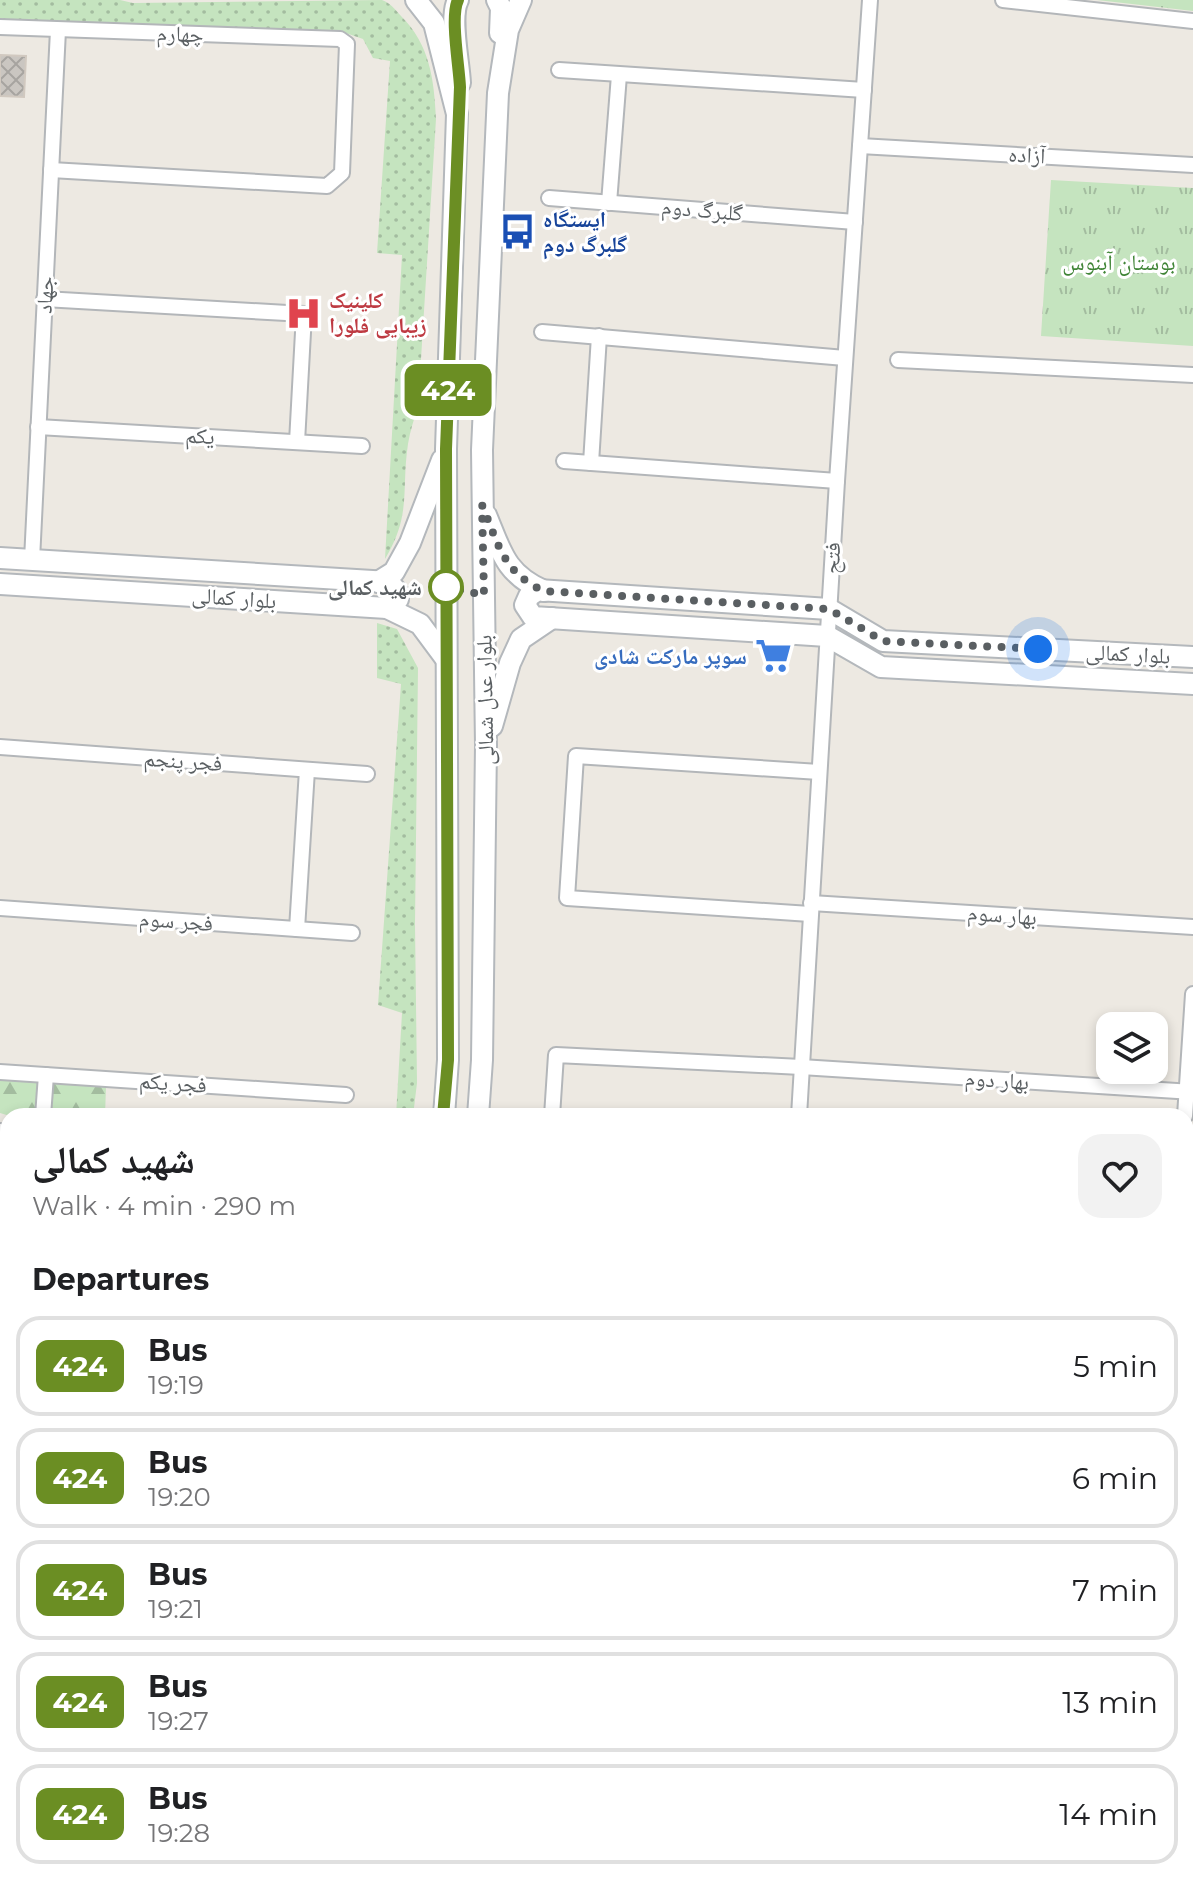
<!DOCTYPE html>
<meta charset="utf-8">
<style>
body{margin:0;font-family:Montserrat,"Noto Naskh Arabic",sans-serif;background:#f2f2f2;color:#202124;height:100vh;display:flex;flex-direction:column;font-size:30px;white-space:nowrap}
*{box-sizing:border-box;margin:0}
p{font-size:26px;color:#757577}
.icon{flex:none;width:44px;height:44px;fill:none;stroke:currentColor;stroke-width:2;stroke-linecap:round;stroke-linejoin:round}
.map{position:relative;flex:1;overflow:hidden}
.drawer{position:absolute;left:0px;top:1108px;width:1194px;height:784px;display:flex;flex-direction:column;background:#fff;border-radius:24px 24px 0 0;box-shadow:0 4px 12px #0003}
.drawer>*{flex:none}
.badge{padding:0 16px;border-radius:12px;font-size:28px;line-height:52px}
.buttons{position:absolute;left:1096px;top:1012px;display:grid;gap:16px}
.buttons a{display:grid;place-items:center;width:72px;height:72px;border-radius:16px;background:#fff;box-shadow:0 4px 12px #0003;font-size:40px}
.you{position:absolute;width:40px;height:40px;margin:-20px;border:6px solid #fff;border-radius:50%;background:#1a73e8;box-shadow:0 0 0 12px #1a73e833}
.map>.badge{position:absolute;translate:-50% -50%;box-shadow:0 0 0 4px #fff}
h2{padding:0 32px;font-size:30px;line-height:72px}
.round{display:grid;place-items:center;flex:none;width:84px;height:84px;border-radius:24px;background:#f2f2f2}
.head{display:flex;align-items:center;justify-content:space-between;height:136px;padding:0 32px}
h1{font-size:38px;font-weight:800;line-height:60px}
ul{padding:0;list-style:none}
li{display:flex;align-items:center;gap:24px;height:100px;margin:0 16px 12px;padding:0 16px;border:4px solid #e0e0e0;border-radius:24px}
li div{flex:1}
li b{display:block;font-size:30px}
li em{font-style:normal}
li .badge{min-width:88px;font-weight:700;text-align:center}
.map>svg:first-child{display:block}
.grass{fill:url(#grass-dots)}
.forest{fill:url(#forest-firs)}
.park{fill:url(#park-tufts)}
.building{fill:url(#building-cross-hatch);stroke:#d1c9c0;stroke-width:2}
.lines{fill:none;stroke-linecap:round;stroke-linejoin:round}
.street-casing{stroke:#b3b6b9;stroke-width:18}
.secondary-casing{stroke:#b4b8bc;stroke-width:24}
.street{stroke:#fff;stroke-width:14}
.secondary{stroke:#fff;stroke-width:20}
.line-casing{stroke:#fff;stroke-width:18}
.line{stroke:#6b8e23;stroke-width:12}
.walk{stroke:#5a5f62;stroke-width:8;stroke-dasharray:0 14.4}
.stop-dot{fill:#fff;stroke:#6b8e23;stroke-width:4}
.labels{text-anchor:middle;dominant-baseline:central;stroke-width:6;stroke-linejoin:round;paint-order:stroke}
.street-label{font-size:22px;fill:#5a5f62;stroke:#fff}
.transit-label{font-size:22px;font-weight:bold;fill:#164399;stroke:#fff;text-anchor:start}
.park-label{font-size:22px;fill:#408537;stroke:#fff}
.health-label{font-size:22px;font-weight:bold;fill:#be3a42;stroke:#fff;text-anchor:start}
.stop-label{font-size:22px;font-weight:bold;fill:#5a5f62;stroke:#fff;text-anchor:end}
.shop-label{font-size:22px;font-weight:bold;fill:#366cbe;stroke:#fff;text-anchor:end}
</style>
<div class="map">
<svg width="1193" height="1892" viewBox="0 0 1193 1892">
<defs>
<pattern id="grass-dots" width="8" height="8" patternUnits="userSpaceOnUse" patternTransform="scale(2)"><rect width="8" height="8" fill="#c5e4bf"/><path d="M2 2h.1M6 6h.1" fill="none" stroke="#a3bc9f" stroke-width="1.8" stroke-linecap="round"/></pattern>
<pattern id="forest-firs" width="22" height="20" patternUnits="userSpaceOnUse" patternTransform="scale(2)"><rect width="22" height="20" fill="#c5e4bf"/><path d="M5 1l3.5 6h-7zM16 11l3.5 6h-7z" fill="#a3bc9f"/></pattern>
<pattern id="park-tufts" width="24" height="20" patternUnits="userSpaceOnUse" patternTransform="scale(2)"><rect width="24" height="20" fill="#c5e4bf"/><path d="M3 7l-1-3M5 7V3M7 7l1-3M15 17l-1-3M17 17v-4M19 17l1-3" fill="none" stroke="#a3bc9f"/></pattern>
<pattern id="building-cross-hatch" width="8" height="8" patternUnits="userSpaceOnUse" patternTransform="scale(2)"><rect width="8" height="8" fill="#cac6c1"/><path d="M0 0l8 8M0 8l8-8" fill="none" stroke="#a7a4a0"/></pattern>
</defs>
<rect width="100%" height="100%" fill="#ede9e2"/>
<!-- grass -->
<g class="grass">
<path d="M0 0H120L133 3 382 0C390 3 395 9 401 16 430 45 434 79 436 119L418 407C414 419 410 431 408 444 401 490 412 514 385 559L402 255 377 253 390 61 373 58 363 39 340 31 0 21Z"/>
<polygon points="377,623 397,629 418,668 415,924 417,1083 413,1116 396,1116 402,1013 378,1005 401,684 377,678"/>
<polygon points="0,1864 8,1868 8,1884 36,1884 50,1892 0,1892"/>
</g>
<!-- forest -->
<polygon class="forest" points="0,1078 106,1087 105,1116 10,1116 0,1113"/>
<!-- park -->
<g class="park">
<polygon points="1097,0 1193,0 1193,11"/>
<polygon points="1051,180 1193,188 1193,346 1041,336"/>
</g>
<!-- building -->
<polygon class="building" points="0,55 26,56 24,97 0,96"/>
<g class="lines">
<defs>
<g id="street">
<polyline points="1003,0 1193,21"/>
<polyline points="0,27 340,39 347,44 342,173 327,186 51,170"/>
<polyline points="559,70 864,90"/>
<polyline points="860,146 1193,165"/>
<polyline points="549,198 855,222"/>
<polyline points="609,203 619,75"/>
<polyline points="44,299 304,314 297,442"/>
<polyline points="542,332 845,358"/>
<polyline points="898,360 1193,375"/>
<polyline points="38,427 362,446"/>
<polyline points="564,461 837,481"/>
<polyline points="591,463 599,336"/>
<polyline points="32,560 58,30"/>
<polyline points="0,747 367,774"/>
<polyline points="811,903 1193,927"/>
<polyline points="0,908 352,933"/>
<polyline points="810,914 567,898 576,756 819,772"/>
<polyline points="297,929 307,770"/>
<polyline points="0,1072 346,1095"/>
<polyline points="43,1116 46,1075"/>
<polyline points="552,1116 556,1055 801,1067 1193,1092"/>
<polyline points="799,1116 837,481 870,0"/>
<polyline points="1185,1116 1193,994"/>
<polyline points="1186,1247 1193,1247"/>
<polyline points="1186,1389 1193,1390"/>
<polyline points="0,1407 8,1409"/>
<polyline points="0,1485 8,1459"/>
<polyline points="0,1494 8,1496"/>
<polyline points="1186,1578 1193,1556"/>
<polyline points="0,1579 8,1582"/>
<polyline points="1186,1647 1193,1649"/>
<polyline points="1186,1795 1193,1797"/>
<polyline points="1043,1884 1069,1892"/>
<polyline points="448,1892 477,1892"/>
<polyline points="514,1892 516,1884"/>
<polyline points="740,1892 743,1884"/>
<polyline points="928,1892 930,1884"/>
<polyline points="1091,1892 1093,1884"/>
</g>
<g id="secondary">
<polyline points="416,0 434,23 457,114 446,449 448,1060 444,1116"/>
<path d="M458 0C449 17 459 61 460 83"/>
<polyline points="497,0 501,8 500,33"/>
<path d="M486 515C501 551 505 574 544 591"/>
<polyline points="0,558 389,582 398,593 398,599 387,608"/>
<polyline points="378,582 394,572 410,543 442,460"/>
<polyline points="0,584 387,608 420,624 446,659"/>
<polyline points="1193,657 883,641 829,609 538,590 529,596 525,605 533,617 827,636 881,667 1193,684"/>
<polyline points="492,726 510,663 521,639 552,618"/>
<polyline points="478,1116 482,1060 486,745 482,450 498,93 508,30 521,0"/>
<polyline points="0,1134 8,1137"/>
<polyline points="1186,1499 1193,1501"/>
<polyline points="0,1717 8,1720"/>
<polyline points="545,1884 571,1892"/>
<polyline points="241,1892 243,1884"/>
<polyline points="282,1892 285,1884"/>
</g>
</defs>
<!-- street casing -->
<use href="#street" class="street-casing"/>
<!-- secondary casing -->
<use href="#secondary" class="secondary-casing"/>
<!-- street -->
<use href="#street" class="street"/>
<!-- secondary -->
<use href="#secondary" class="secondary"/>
</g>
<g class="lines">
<defs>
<path id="line" d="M443 1116 448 1060 446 449 460 87C459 65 450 16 458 0"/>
</defs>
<!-- line casing -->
<use href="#line" class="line-casing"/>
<!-- line -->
<use href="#line" class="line"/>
<!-- walk -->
<path class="walk" d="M446 587 484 595 482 505C498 543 503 573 544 591L829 609 883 641 1038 649"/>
</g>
<!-- icons -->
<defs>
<symbol id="bus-bare" viewBox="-9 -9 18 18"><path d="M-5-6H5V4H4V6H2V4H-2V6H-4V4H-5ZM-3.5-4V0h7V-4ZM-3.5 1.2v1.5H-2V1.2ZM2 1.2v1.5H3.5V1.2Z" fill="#1a4fb4" stroke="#fff" stroke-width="2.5" paint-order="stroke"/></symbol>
<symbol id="hospital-bare" viewBox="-9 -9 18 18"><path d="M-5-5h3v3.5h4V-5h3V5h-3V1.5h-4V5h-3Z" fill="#e0444e" stroke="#fff" stroke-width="2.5" paint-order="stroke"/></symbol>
<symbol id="supermarket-bare" viewBox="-9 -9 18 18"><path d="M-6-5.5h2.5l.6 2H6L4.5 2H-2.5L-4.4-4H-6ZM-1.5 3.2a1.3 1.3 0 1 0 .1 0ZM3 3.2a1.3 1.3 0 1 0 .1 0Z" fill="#3f7fe0" stroke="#fff" stroke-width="2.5" paint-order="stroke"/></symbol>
</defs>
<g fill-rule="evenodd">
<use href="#bus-bare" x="492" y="206" width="51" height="51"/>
<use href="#hospital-bare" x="278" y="288" width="51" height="51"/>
<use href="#supermarket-bare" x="748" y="630" width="51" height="51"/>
</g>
<!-- markers -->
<circle class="stop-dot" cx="446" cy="587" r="16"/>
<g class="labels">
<!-- street labels -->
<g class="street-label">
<text transform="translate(180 34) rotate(2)">چهارم</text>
<text transform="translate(1027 155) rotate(3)">آزاده</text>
<text transform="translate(702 210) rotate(5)">گلبرگ دوم</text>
<text transform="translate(45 295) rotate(-87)">جهاد</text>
<text transform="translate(200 436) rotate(3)">یکم</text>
<text transform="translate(832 558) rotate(-87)">فتح</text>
<text transform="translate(234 598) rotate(4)">بلوار کمالی</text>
<text transform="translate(1128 654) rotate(3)">بلوار کمالی</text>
<text transform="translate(485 700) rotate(-91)">بلوار عدل شمالی</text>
<text transform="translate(183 761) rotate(4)">فجر پنجم</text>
<text transform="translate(1002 915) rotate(4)">بهار سوم</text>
<text transform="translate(176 921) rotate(4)">فجر سوم</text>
<text transform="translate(997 1080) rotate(4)">بهار دوم</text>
<text transform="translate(173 1083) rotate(4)">فجر یکم</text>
</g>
<!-- transit labels -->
<g class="transit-label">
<text x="543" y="219">ایستگاه<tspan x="543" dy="25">گلبرگ دوم</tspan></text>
</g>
<!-- park labels -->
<g class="park-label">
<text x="1119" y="262">بوستان آبنوس</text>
</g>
<!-- health labels -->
<g class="health-label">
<text x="329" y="300">کلینیک<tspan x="329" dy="25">زیبایی فلورا</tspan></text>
</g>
<!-- stop labels -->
<g class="stop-label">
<text x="422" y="587">شهید کمالی</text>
</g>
<!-- shop labels -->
<g class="shop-label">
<text x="747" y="656">سوپر مارکت شادی</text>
</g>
</g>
</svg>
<div class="buttons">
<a><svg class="icon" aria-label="layers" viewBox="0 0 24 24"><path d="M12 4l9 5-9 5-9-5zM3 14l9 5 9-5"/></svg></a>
</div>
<div class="you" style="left:1038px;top:649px"></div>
<b class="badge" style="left:448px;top:390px;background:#6b8e23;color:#fff">424</b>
<section class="drawer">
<div class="head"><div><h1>شهید کمالی</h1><p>Walk · 4 min · 290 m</p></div><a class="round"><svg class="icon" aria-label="heart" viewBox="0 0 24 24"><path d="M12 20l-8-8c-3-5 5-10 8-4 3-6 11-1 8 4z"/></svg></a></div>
<h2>Departures</h2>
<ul>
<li><span class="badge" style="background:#6b8e23;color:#fff">424</span><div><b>Bus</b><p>19:19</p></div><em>5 min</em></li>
<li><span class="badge" style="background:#6b8e23;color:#fff">424</span><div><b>Bus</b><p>19:20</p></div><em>6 min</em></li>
<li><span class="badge" style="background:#6b8e23;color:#fff">424</span><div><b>Bus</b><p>19:21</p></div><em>7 min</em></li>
<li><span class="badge" style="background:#6b8e23;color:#fff">424</span><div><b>Bus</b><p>19:27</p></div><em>13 min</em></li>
<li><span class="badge" style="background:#6b8e23;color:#fff">424</span><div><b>Bus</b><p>19:28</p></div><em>14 min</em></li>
</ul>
</section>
</div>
